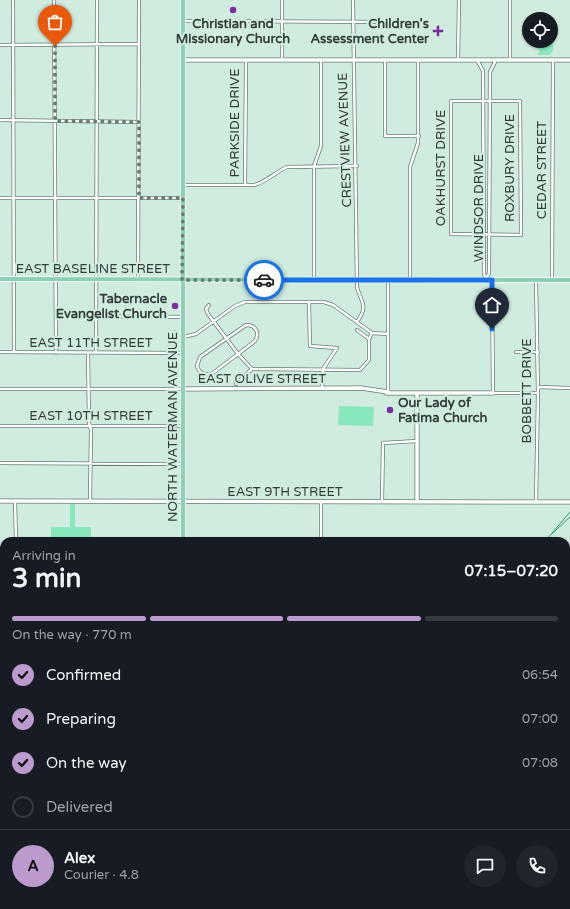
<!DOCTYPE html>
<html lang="en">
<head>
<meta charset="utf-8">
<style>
  :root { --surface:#171b24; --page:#20242c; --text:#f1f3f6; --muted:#9ea1a6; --line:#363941; --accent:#bc9ace }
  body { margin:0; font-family:"Varela Round",sans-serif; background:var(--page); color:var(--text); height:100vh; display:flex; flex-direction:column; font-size:15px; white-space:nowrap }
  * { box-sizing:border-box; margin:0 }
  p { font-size:13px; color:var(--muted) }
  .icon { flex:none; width:22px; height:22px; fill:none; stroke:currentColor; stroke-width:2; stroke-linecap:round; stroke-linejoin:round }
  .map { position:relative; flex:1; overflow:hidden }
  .side { position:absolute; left:0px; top:537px; width:570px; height:372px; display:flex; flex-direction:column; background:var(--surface); border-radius:12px 12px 0 0; box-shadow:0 1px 3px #0004 }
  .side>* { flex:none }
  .fabs { position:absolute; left:522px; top:12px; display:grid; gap:8px }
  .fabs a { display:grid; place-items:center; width:36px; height:36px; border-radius:50%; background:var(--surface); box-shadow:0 1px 3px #0004; font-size:20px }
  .pin { position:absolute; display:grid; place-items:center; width:34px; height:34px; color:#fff; margin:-41px -17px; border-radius:50% 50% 50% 0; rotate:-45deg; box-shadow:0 0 4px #0007 }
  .pin .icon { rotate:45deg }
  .courier { position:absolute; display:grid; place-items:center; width:40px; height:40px; margin:-20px; border:3px solid #1a73e8; border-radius:50%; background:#fff; color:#222; box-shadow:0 1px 5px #0007 }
  .head em { font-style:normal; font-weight:800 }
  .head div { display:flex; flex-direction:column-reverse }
  .head { display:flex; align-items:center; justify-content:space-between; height:68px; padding:0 12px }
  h1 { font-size:26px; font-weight:800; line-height:30px }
  .bar { display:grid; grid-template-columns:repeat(4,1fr); gap:6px 4px; align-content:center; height:48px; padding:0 12px }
  .bar i { height:5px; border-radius:3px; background:var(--line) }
  .bar .selected { background:var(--accent) }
  .bar p { grid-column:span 4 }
  .line { display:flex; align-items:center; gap:10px; padding:0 12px; border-top:1px solid var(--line) }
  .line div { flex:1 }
  .round { display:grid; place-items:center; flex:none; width:42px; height:42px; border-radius:21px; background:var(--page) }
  ol { padding:0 12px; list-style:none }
  li { display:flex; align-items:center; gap:12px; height:44px }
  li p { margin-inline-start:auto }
  li .icon { padding:4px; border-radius:50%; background:var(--accent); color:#111; stroke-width:4 }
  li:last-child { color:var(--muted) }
  li i { width:22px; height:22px; border:2px solid var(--line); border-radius:50% }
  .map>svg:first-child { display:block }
</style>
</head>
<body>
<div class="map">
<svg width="570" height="909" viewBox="0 0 570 909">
  <rect width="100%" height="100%" fill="#d0ecde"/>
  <path fill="#88e7bc" d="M537 42H553V50L550 55H537L540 51 537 48Z
    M339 406 374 407 373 426 338 425Z
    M70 504H75V527H91V541H51V527H70Z
    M0 551H4V646H0Z
    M566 613H570V722H566Z
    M0 654H4V796H0Z"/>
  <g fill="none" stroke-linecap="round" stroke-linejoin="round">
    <path stroke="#309b72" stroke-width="1" d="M175 331 177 332
      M552 533 570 512
      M544 541 570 517
      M330 909V905"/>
    <defs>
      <path id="street" d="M13 0 14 352
        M54 0 56 353
        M353 0 357 287C361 303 369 305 357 322
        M510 0V60
        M183 21 382 22
        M0 45 139 44
        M282 60V0
        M385 60V136H419
        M458 60 459 0
        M477 60 483 71 484 274 486 279
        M451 101H520L521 235 451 234Z
        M0 120 139 122
        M183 185H254C267 182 275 172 287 167L357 166
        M245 185 246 61
        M0 198H183
        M138 279 139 0
        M314 279V166L321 146V61
        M486 279 489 273 490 72 496 60
        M410 280V167L418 143V61
        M492 280 493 393H538
        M552 280 553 60
        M309 302 310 346 337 348 323 369 322 388
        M209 305 206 309 208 314 238 354 252 369
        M96 316 183 317
        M246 325C256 325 260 333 255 341L213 373C205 376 199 373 197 366L200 357Z
        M357 330 369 339
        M183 337 196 334 235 306 245 302H324L333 305 372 333 388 334
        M0 352 183 353
        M516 352H538
        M88 353 89 423 91 430 90 501
        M96 353 97 0
        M236 384 252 369 360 370 369 360V339L372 333
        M538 387 570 388
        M0 389H183
        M388 392V279
        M0 426H182
        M0 463 183 464
        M15 501 16 539
        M321 501V541
        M382 501 383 443 417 441
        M536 502 538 393 536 280
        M0 651H4
        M0 723H4
        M0 726H4
        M566 838H570
        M0 875H4
        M566 875H570
        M421 905V909
        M510 905V909
        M76 909 77 905"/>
      <path id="secondary" d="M183 60H570
        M183 389 361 388 388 392
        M386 393H493
        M417 393V502
        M0 501 570 502
        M566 725H570
        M0 800H4
        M566 800H570"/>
      <path id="primary" d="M0 279 570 280
        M183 541V0
        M183 905V909"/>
    </defs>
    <use href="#street" stroke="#637d70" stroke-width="4"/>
    <use href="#secondary" stroke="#637d70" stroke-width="5"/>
    <use href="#primary" stroke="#fff" stroke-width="5.5"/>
    <use href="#street" stroke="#fff" stroke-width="2.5"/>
    <use href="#secondary" stroke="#fff" stroke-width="3.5"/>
    <use href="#primary" stroke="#8bd1b5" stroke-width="4"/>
  </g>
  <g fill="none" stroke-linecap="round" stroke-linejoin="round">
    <path stroke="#6a7b72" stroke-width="4" stroke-dasharray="0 7.2" d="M55 46V121L139 122V198H183L182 280H264"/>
    <path stroke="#1a73e8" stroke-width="5" d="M264 280H492V329"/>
  </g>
  <g fill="#7b2d9e" stroke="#d0ecde" stroke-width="1.5">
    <circle cx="233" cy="10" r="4"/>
    <path d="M436 25h4v4h4v4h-4v4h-4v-4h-4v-4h4z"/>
    <circle cx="175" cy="306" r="4"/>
    <circle cx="390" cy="410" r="4"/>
  </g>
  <g text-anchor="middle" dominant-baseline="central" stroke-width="4" stroke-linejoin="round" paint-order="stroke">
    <g font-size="13" font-weight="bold" fill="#333e38" stroke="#d0ecde" text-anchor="end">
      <text x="233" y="24" text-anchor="middle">Christian and<tspan x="233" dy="15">Missionary Church</tspan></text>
      <text x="429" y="24">Children's<tspan x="429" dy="15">Assessment Center</tspan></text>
      <text x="167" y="299">Tabernacle<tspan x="167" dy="15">Evangelist Church</tspan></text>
      <text x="398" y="403" text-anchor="start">Our Lady of<tspan x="398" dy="15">Fatima Church</tspan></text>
    </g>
    <g font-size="13" fill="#333e38" stroke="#d0ecde">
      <text transform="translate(235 123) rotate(-90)">PARKSIDE DRIVE</text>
      <text transform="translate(345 140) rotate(-92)">CRESTVIEW AVENUE</text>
      <text transform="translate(441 168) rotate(-90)">OAKHURST DRIVE</text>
      <text transform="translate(510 168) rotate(-90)">ROXBURY DRIVE</text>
      <text transform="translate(542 170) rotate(-90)">CEDAR STREET</text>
      <text transform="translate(479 208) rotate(-90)">WINDSOR DRIVE</text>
      <text x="93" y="269">EAST BASELINE STREET</text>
      <text x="91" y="343">EAST 11TH STREET</text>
      <text x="262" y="379">EAST OLIVE STREET</text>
      <text transform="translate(527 391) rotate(-90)">BOBBETT DRIVE</text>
      <text x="91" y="416">EAST 10TH STREET</text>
      <text transform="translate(173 427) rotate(-90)">NORTH WATERMAN AVENUE</text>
      <text x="285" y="492">EAST 9TH STREET</text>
    </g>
  </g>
</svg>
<div class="fabs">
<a><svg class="icon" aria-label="locate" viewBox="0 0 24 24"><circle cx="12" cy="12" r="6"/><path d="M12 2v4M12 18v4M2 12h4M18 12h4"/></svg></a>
</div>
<div class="pin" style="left:55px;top:46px;background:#ea580c"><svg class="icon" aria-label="bag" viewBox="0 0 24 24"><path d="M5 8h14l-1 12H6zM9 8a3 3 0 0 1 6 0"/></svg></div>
<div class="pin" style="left:492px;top:329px;background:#1f2937"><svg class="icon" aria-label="home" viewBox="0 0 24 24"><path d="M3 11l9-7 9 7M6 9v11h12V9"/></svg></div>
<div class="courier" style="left:264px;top:280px"><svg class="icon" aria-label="car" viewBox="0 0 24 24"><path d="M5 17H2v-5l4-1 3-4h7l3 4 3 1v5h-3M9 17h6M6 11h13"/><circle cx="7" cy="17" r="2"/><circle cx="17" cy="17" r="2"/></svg></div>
<section class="side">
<div class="head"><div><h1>3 min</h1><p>Arriving in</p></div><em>07:15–07:20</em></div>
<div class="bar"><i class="selected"></i><i class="selected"></i><i class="selected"></i><i></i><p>On the way · 770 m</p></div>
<ol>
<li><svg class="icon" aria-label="check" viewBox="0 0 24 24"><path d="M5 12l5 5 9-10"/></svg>Confirmed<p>06:54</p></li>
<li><svg class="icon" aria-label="check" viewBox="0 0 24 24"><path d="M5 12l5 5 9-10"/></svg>Preparing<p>07:00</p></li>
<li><svg class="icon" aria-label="check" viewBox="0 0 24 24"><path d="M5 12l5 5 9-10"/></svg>On the way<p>07:08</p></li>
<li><i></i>Delivered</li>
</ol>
<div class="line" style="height:72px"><b class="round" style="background:var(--accent);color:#111">A</b><div><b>Alex</b><p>Courier · 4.8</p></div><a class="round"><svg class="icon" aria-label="chat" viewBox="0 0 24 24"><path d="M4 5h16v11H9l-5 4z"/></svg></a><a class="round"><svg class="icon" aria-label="phone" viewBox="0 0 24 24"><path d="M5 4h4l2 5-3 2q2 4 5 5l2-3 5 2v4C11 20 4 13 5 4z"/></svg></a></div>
</section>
</div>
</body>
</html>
